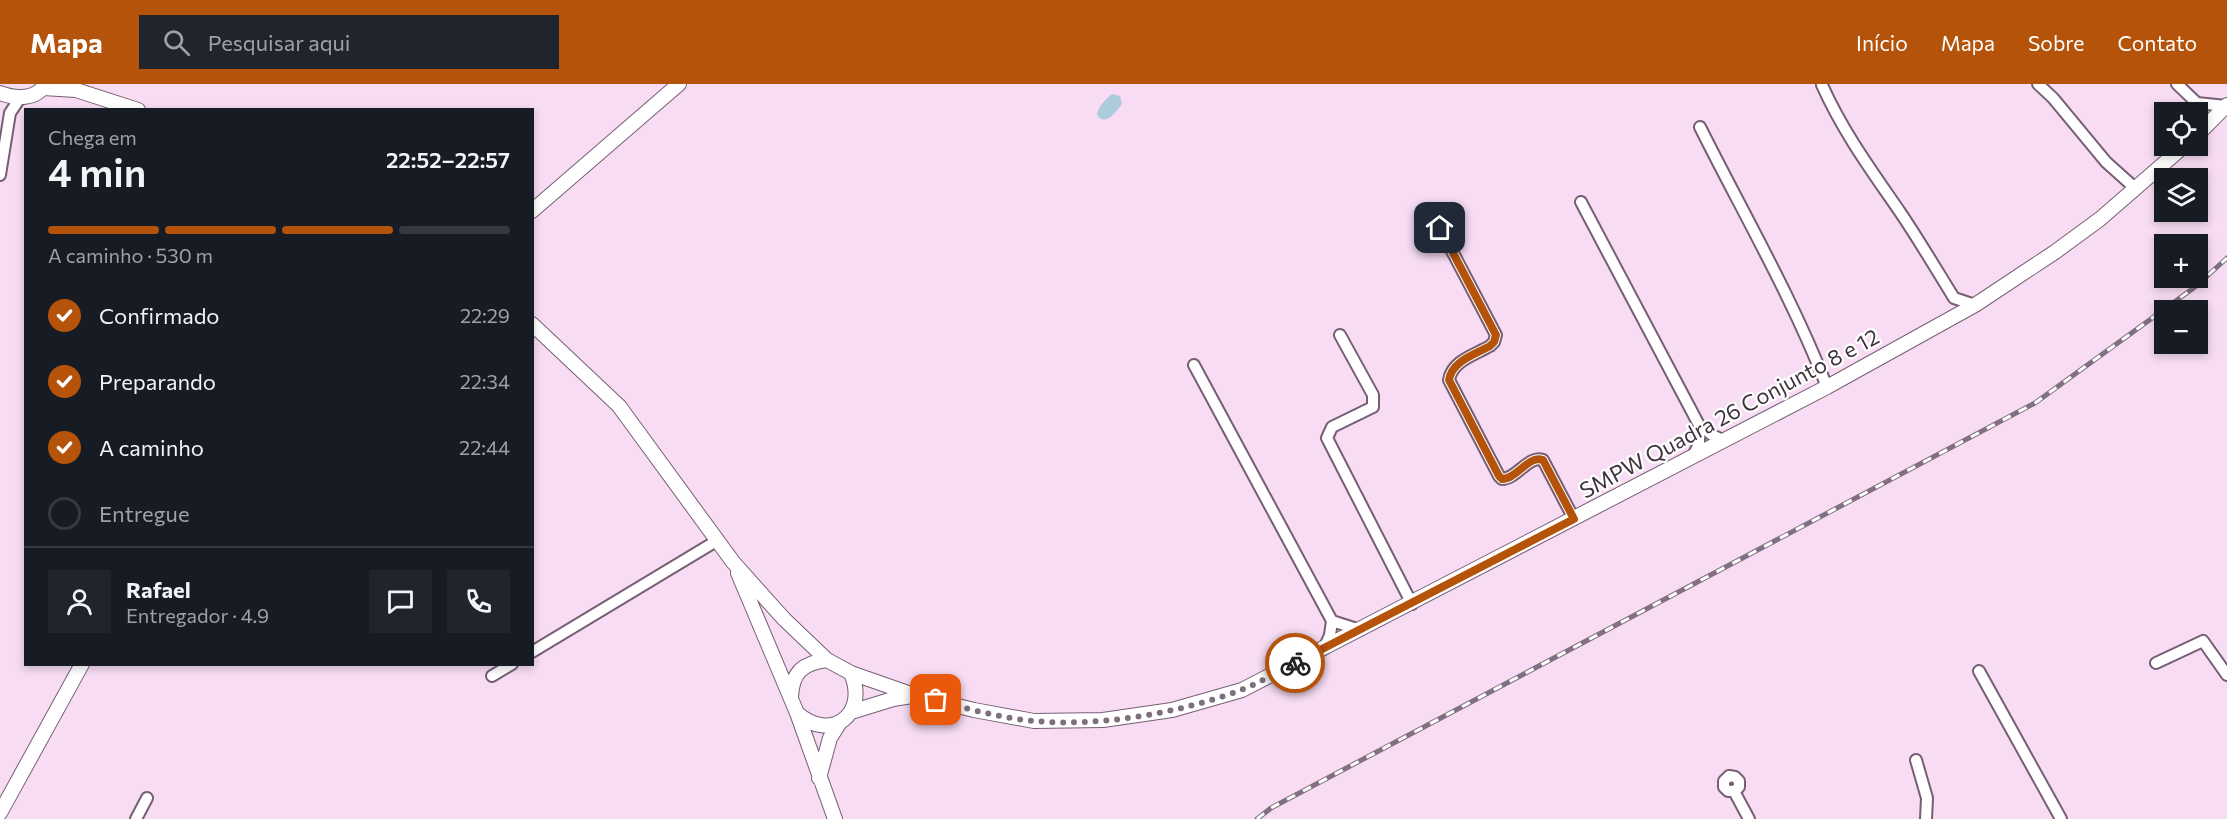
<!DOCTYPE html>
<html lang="pt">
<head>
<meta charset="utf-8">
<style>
  :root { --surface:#171b24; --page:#20242c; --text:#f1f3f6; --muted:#9ea1a6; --line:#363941; --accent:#b45309 }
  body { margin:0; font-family:Commissioner,sans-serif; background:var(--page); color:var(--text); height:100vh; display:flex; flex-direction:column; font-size:22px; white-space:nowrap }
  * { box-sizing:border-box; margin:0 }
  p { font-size:20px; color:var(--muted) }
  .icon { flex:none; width:33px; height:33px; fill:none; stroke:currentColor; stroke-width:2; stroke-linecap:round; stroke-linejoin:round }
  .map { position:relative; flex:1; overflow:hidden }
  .drawer { position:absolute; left:24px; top:24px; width:510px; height:558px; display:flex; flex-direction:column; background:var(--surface); border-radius:0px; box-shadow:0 3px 9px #0003 }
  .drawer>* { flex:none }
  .buttons { position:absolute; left:2154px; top:18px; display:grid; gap:12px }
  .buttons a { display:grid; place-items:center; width:54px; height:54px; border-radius:0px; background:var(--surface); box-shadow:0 3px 9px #0003; font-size:30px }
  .pin { position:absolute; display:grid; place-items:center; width:51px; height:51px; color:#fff; margin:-26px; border-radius:12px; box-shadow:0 3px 9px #0006 }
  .courier { position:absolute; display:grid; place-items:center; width:60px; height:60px; margin:-30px; border:4px solid #b45309; border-radius:50%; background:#fff; color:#222; box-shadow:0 2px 8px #0007 }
  .head em { font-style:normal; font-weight:600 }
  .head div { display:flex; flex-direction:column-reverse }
  .head { display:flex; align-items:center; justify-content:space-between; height:102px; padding:0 24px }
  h1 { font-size:39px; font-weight:600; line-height:45px }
  .bar { display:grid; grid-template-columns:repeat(4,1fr); gap:9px 6px; align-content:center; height:72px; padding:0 24px }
  .bar i { height:8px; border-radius:4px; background:var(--line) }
  .bar .active { background:var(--accent) }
  .bar p { grid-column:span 4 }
  .line { display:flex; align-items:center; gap:15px; padding:0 24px; border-top:2px solid var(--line) }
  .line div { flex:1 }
  .round { display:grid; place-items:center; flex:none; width:63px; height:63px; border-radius:0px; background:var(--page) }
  ol { padding:0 24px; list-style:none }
  li { display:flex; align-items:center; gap:18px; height:66px }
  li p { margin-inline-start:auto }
  li .icon { padding:6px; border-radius:50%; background:var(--accent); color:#fff; stroke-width:4 }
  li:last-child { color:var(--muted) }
  li i { width:33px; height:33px; border:3px solid var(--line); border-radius:50% }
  header { display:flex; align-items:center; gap:36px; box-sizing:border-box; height:84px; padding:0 30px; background:var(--accent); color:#fff }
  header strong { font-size:28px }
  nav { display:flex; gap:33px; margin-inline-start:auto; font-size:21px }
  .search { width:420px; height:54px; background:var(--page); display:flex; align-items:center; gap:15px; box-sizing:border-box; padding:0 21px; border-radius:0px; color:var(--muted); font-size:22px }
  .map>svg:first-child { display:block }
</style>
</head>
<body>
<header>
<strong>Mapa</strong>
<div class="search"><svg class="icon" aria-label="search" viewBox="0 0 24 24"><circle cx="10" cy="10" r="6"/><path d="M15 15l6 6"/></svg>Pesquisar aqui</div>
<nav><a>Início</a><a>Mapa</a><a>Sobre</a><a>Contato</a></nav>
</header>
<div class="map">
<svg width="2227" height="735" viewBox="0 0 2227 735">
  <rect width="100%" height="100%" fill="#f7dcf4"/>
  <path fill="#accbdd" d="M1112 10 1120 12 1122 20C1116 28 1105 43 1097 31 1099 21 1105 16 1112 10Z"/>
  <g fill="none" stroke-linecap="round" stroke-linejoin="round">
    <defs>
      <path id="minor" d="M2038 0 2053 14 2106 78 2135 104
        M2177 0 2197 19 2226 22
        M1822 1C1843 48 1871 86 1900 128 1919 156 1936 185 1954 214L1975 221
        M2198 31V49
        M1700 43C1743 129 1792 213 1827 303
        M0 91 10 29 20 14
        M1581 118 1699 341 1712 351 1723 356
        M1440 144 1496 251 1494 258 1490 262C1474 271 1452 277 1449 296L1499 392 1502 395C1517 395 1528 371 1543 376L1574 435
        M1340 251 1373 311V323L1332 343 1327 354 1412 520
        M1194 281 1332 537 1330 551 1324 565
        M1693 372 1699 360V341
        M1332 537 1360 546
        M532 568 718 456
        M2156 579 2203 557 2227 591
        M1979 587 2061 735
        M492 592 512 580
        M1916 676 1927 714 1926 735
        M1734 707 1739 703V697L1735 693 1729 692 1724 697V703L1728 707H1734L1749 735
        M136 735 147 714"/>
      <path id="tertiary" d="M43 4 76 6 138 26
        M0 9C15 15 37 16 45 0
        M2198 50 2227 21
        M532 127 679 0
        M532 240 619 322 733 478 784 535 827 576 851 589 917 612 974 626 1034 637 1103 636 1172 626 1242 606 1827 303 1975 221 2055 168 2100 135 2184 62
        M738 489 797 629 835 735
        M791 613C792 588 803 579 827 576
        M851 628 893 615 912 612
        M797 629C830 659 869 631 851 589
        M819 694 830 654 840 638
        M0 729 82 580"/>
    </defs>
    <use href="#minor" stroke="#765f74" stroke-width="14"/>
    <use href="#tertiary" stroke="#765f74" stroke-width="16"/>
    <use href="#minor" stroke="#fff" stroke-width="10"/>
    <use href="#tertiary" stroke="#fff" stroke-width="14"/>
    <defs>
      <path id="rail" d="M1257 735 1271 724 2035 319 2195 203 2227 174"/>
    </defs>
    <use href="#rail" stroke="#81707f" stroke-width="5"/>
    <use href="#rail" stroke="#fff" stroke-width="3" stroke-dasharray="9" stroke-linecap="butt"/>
  </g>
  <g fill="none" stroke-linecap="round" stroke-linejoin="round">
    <path stroke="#7f6f7d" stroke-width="6" stroke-dasharray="0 10.8" d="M936 616C968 625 1001 634 1034 637 1101 643 1179 629 1241 606 1260 599 1277 588 1295 579"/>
    <path stroke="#b45309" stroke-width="8" d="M1295 579 1574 435 1543 376C1528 371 1517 395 1502 395L1499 392 1449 296C1452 277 1474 271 1490 262L1494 258 1496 251 1440 144"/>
  </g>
  <g text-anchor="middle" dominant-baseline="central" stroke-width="4.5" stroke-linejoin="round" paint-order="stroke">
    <g font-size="22" fill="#3e343d" stroke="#fff">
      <text transform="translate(1729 329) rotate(-28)">SMPW Quadra 26 Conjunto 8 e 12</text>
    </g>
  </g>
</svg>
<div class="buttons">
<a><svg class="icon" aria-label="locate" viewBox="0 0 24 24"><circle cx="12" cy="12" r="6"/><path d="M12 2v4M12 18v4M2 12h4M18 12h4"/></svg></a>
<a><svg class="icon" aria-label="layers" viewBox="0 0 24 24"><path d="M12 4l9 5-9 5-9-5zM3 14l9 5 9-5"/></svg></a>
<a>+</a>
<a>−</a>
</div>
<div class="pin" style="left:936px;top:616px;background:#ea580c"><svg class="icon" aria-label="bag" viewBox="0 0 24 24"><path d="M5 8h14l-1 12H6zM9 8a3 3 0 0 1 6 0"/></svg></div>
<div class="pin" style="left:1440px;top:144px;background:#1f2937"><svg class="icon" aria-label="home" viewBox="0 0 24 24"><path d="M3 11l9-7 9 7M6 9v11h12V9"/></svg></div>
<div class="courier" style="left:1295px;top:579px"><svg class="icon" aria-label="bike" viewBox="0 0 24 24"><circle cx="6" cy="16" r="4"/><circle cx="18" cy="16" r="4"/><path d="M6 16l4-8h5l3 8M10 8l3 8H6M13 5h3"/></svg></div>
<section class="drawer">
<div class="head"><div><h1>4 min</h1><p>Chega em</p></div><em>22:52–22:57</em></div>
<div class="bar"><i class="active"></i><i class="active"></i><i class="active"></i><i></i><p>A caminho · 530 m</p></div>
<ol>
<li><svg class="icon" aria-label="check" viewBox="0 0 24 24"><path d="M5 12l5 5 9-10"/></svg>Confirmado<p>22:29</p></li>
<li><svg class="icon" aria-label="check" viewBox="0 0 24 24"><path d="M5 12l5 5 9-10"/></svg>Preparando<p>22:34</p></li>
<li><svg class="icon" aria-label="check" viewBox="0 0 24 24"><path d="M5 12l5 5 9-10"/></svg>A caminho<p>22:44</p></li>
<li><i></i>Entregue</li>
</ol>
<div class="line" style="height:108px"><a class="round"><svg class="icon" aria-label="person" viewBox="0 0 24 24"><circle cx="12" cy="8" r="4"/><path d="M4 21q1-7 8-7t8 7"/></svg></a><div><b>Rafael</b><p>Entregador · 4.9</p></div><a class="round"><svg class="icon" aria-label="chat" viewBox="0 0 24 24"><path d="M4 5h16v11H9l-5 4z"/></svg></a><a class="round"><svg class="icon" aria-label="phone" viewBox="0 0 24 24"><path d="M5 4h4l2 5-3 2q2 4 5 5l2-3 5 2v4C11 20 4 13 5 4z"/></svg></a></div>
</section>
</div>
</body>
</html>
